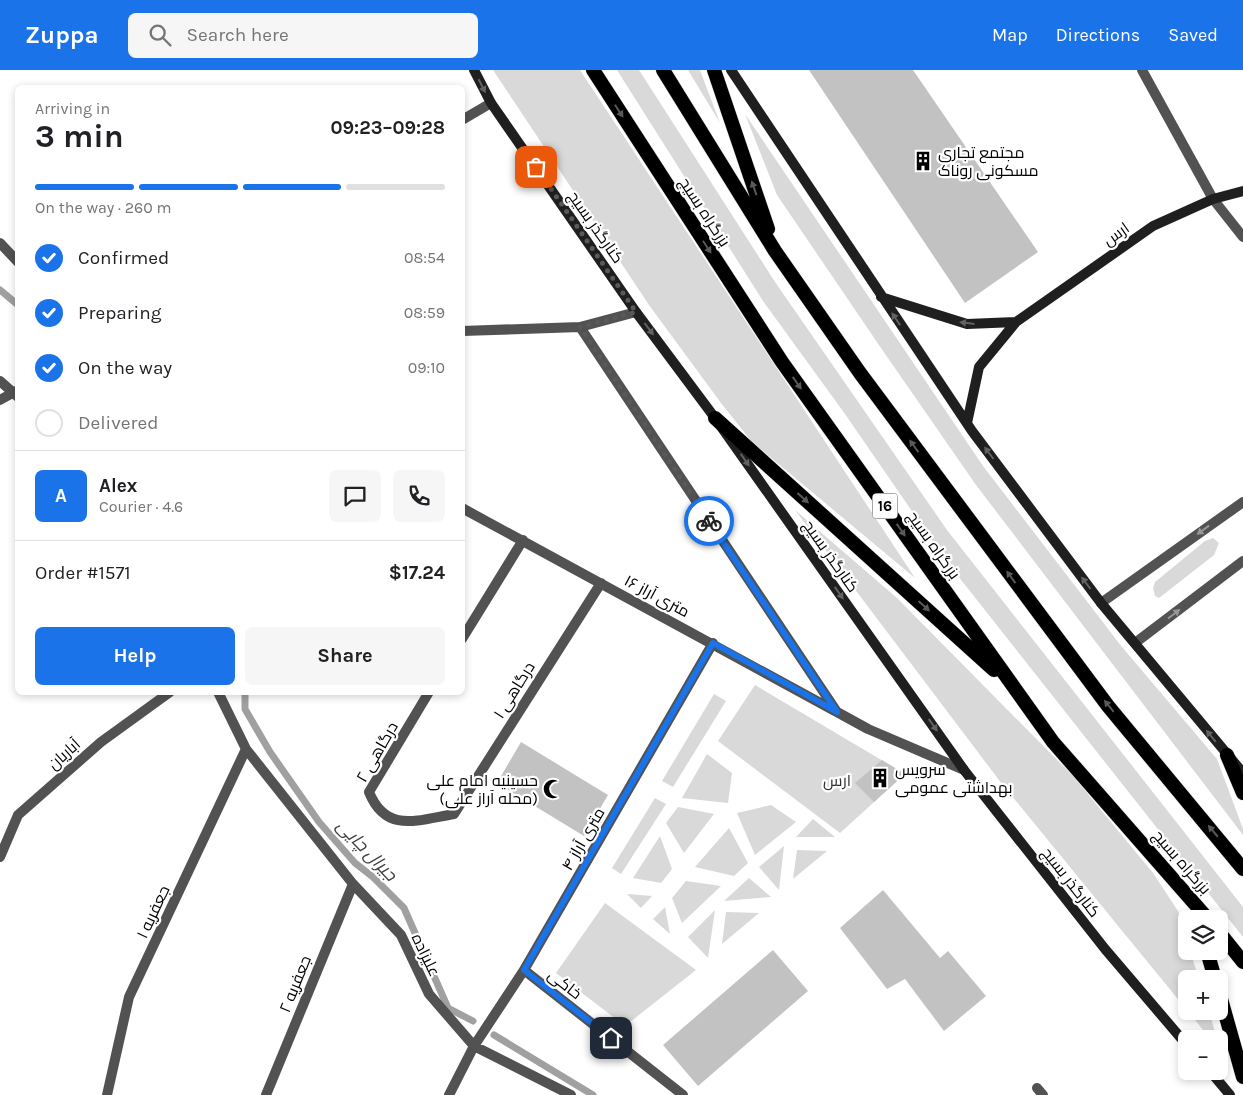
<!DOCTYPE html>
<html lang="en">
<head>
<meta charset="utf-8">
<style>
  :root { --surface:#fff; --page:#f6f6f6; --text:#202124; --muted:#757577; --line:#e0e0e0; --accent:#1a73e8 }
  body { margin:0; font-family:Karla,Cairo,sans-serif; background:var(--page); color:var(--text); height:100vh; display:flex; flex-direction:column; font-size:19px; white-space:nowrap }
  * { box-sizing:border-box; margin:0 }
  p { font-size:16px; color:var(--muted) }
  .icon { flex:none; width:28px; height:28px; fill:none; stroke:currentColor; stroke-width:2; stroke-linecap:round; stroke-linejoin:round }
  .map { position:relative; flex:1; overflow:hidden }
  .details { position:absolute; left:15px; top:15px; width:450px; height:610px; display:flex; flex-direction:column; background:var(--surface); border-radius:8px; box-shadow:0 2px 8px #0003 }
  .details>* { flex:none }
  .buttons { position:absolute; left:1178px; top:840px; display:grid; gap:10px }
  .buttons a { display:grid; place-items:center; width:50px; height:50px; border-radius:8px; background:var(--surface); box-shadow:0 2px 8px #0003; font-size:25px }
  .pin { position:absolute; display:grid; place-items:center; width:42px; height:42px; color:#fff; margin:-21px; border-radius:10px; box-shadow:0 2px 8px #0006 }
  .courier { position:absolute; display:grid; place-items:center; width:50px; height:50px; margin:-25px; border:4px solid #1a73e8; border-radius:50%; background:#fff; color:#222; box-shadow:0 1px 6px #0007 }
  .headline em { font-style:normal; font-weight:700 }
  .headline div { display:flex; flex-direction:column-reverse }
  .headline { display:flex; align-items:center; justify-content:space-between; height:85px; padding:0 20px }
  h1 { font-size:32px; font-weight:700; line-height:38px }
  .bar { display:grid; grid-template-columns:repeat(4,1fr); gap:8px 5px; align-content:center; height:60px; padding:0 20px }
  .bar i { height:6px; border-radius:4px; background:var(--line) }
  .bar .current { background:var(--accent) }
  .bar p { grid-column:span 4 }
  .line { display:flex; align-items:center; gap:12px; padding:0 20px; border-top:1px solid var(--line) }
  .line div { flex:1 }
  .round { display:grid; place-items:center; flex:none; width:52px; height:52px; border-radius:8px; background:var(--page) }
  ol { padding:0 20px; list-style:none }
  li { display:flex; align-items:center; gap:15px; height:55px }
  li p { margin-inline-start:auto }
  li .icon { padding:5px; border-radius:50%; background:var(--accent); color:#fff; stroke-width:4 }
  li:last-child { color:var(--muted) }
  li i { width:28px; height:28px; border:2px solid var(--line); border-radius:50% }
  .cta { display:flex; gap:10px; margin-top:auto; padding:10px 20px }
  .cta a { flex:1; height:58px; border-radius:8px; background:var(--accent); color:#fff; font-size:20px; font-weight:700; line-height:58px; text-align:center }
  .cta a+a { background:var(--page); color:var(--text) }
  header { display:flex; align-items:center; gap:30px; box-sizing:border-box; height:70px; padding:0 25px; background:var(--accent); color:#fff }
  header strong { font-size:24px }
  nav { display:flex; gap:28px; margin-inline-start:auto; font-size:18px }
  .search { width:350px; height:45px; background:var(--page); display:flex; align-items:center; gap:12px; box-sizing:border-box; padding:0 18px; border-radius:8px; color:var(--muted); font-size:19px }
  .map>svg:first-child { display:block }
</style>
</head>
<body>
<header>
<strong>Zuppa</strong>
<div class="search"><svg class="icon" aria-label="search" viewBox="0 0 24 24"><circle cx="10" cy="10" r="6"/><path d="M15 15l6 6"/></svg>Search here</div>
<nav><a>Map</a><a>Directions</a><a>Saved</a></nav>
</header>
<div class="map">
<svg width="1243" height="1025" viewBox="0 0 1243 1025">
  <rect width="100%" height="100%" fill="#fff"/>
  <path fill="#d9d9d9" d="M493 0H580L915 508 752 372 721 333 649 235Z
    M617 0H639L775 212 947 460 1243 837V867L947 492 845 344 763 231Z
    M688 0H700L720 53Z
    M745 44 983 396 1122 577 1217 689 1243 759V765L976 415 881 278 777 125Z
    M795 440 897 528 1073 706 1153 803 1178 841 1186 868V881H1190L1199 909H1186V939L1002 714Z
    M1213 468 1219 473 1214 485 1159 528 1155 526 1153 518 1155 512 1205 471Z
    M755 615 905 704 840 763 718 671Z
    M714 624 726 631 673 717 662 711Z
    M707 684 732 703 728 733 682 728Z
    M655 728 666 734 621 804 612 798Z
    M771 735 796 752 755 785 737 743Z
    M678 737 714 744 684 783 666 753Z
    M813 749 835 767H796Z
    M729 758 748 793 734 806 695 797Z
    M660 766 672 799 661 813 633 808Z
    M784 776 779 820 759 797Z
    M797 780 827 781 793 809Z
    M749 808 771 827 724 831Z
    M686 811 721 816 682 853 672 828Z
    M627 824 652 826 641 838Z
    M605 833 696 900 625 956 556 903Z
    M665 837 670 864 653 849Z
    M715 840 708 888 688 867Z
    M726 842 759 843 722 874Z
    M1188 941H1209L1217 969H1210Z"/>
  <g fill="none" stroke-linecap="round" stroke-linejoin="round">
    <path stroke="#a0a0a0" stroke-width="7" d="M0 220 18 235
      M245 622V639L270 682 319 752 355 793 373 807 404 838 448 938 473 951
      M494 965 593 1025"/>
  </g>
  <path fill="#c2c2c2" d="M809 0H913L1038 182 965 233Z
    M521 672 608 725 584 766 497 713Z
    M882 690 905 704 874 732 855 713Z
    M883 820 940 888 948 881 986 926 944 961 905 909 887 919 840 858Z
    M773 880 808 921 698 1016 663 975Z"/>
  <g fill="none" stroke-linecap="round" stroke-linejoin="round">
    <defs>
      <path id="trunk" d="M593 0 782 292 1053 672 1208 849
        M663 0 775 181 860 303 1108 636 1243 799
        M714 0 768 159
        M715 348 994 600
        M1227 685 1243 723
        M1219 862 1243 892
        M1207 881 1215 909
        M1219 922 1243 1007"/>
    </defs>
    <use href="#trunk" stroke="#dbdbdb" stroke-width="15"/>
    <path stroke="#525252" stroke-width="10" d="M1101 533 1243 432
      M1135 573 1243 491"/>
    <path stroke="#525252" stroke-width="10" d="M1142 0 1213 129 1243 167
      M0 173 18 192
      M636 242 580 257 837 642 868 659 964 700
      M462 261 580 257
      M0 311 18 327
      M462 438 835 641
      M462 569 523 470
      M218 622 246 679 353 814 401 865 429 924 474 976 571 1025
      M429 622 369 722C386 764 418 750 454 744L601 513
      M0 787 18 745 101 672 170 622
      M524 900 683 1025
      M1037 1018 1043 1025
      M107 1025 129 927 246 679
      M266 1025 353 814
      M449 1025 474 976 524 900 713 573"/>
    <path stroke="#525252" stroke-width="10" d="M462 50 491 33
      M0 330 18 320"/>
    <path stroke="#1f1f1f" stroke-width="10" d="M474 0 491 33 636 242 715 348 964 700 1105 879 1186 974
      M731 0 972 361 1101 533 1243 703
      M881 227 967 254 1016 252
      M967 353 979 297 1016 252 1153 156 1213 129 1243 121
      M1210 1001 1230 1025"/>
    <use href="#trunk" stroke="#000" stroke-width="14"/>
  </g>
  <defs><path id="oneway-solid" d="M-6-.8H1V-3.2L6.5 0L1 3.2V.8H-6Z" transform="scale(1.25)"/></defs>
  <g fill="#626262">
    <use href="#oneway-solid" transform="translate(482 16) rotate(63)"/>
    <use href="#oneway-solid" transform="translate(896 249) rotate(-124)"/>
    <use href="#oneway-solid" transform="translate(967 253) rotate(-173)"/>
    <use href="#oneway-solid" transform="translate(649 259) rotate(53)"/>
    <use href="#oneway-solid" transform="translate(989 383) rotate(-127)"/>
    <use href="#oneway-solid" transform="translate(745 390) rotate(55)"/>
    <use href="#oneway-solid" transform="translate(1086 513) rotate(-127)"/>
    <use href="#oneway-solid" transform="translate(839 523) rotate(55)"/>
    <use href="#oneway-solid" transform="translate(933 655) rotate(55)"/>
    <use href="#oneway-solid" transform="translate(1211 666) rotate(-129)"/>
  </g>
  <g fill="#595959">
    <use href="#oneway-solid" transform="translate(619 41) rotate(57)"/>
    <use href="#oneway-solid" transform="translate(754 118) rotate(-109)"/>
    <use href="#oneway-solid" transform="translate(707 177) rotate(57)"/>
    <use href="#oneway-solid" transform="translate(797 313) rotate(55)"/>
    <use href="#oneway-solid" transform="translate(914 376) rotate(-126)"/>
    <use href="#oneway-solid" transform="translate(803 428) rotate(42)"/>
    <use href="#oneway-solid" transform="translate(901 460) rotate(55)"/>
    <use href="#oneway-solid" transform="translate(1011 507) rotate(-126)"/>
    <use href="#oneway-solid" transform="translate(924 536) rotate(42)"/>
    <use href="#oneway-solid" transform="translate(1109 636) rotate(-129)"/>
    <use href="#oneway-solid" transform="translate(1213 761) rotate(-130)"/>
  </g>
  <g fill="#979797">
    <use href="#oneway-solid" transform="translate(1203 460) rotate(144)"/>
    <use href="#oneway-solid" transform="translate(1174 544) rotate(-37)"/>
  </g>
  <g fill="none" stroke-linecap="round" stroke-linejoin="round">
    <path stroke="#595959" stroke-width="5" stroke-dasharray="0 9" d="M536 97 636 242 580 257 709 451"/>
    <path stroke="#1a73e8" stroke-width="6" d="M611 968 524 900 713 573 837 642 709 451"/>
  </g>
  <defs>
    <symbol id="building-bare" viewBox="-9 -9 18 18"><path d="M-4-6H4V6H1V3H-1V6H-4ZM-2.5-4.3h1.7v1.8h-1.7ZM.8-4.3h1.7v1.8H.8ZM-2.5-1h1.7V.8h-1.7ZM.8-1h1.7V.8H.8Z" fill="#000" stroke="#fff" stroke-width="2.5" paint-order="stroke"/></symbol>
    <symbol id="mosque-bare" viewBox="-9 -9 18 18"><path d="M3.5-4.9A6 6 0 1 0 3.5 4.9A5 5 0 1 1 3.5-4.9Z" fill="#000" stroke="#fff" stroke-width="2.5" paint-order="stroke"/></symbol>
  </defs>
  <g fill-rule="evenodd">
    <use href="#building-bare" x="909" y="77" width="28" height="28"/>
    <use href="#building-bare" x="866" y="694" width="28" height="28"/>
    <use href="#mosque-bare" x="539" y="705" width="28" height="28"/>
  </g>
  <g text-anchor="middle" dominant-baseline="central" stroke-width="4.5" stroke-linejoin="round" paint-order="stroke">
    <rect fill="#fff" stroke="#4c4c4c" stroke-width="1" x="872.5" y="423.5" width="25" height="25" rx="4"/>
    <g font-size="15" font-weight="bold" fill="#000">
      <text x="885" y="436">16</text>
    </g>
    <g font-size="16" fill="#000" stroke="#fff" text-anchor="start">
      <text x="938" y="82">مجتمع تجاری<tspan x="938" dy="18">مسکونی روناک</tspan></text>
      <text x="895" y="699">سرویس<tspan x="895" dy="18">بهداشتی عمومی</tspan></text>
      <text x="538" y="710" text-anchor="end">حسینیه امام علی<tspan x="538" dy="18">(محله آراز علی)</tspan></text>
    </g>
    <g font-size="16" fill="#000" stroke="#fff">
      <text transform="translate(705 142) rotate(57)">بزرگراه بسیج</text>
      <text transform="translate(596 157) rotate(55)">کنارگذر بسیج</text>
      <text transform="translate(1116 164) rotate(-35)">ارس</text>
      <text transform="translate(934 475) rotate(55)">بزرگراه بسیج</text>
      <text transform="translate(831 486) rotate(55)">کنارگذر بسیج</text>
      <text transform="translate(657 526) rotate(28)">۱۶ متری آراز</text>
      <text transform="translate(514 620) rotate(-58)">درگاهی ۱</text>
      <text transform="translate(377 682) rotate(-60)">درگاهی ۲</text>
      <text transform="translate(64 684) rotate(-42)">آباریان</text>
      <text transform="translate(583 769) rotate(-60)">۴ متری آراز</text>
      <text transform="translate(1182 792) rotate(49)">بزرگراه بسیج</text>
      <text transform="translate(1071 812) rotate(52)">کنارگذر بسیج</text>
      <text transform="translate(153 842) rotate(-65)">جعفریه ۱</text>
      <text transform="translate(426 885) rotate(64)">علیزاده</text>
      <text transform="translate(295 914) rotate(-68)">جعفریه ۲</text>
      <text transform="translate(565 914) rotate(38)">خاکی</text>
    </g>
    <g font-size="16" fill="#303030" stroke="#fff">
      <text x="837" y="710">ارس</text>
    </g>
    <g font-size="18" font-style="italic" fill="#414141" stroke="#fff">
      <text transform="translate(367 780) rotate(46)">جیرال چایی</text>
    </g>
  </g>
</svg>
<div class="buttons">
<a><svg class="icon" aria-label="layers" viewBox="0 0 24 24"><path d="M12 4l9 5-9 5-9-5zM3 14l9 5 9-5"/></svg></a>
<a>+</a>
<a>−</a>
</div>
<div class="pin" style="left:536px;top:97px;background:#ea580c"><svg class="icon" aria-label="bag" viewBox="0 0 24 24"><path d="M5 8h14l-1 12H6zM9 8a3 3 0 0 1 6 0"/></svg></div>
<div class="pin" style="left:611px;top:968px;background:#1f2937"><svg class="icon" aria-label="home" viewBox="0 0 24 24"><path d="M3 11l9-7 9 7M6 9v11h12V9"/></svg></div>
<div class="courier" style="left:709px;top:451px"><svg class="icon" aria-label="bike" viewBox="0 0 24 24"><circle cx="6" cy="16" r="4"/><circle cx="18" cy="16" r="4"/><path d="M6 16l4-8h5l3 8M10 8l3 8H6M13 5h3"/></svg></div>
<section class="details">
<div class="headline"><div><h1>3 min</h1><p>Arriving in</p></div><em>09:23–09:28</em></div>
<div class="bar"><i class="current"></i><i class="current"></i><i class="current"></i><i></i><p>On the way · 260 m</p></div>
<ol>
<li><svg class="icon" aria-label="check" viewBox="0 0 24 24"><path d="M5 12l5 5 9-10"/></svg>Confirmed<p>08:54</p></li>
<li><svg class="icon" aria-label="check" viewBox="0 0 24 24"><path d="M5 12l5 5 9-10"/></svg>Preparing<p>08:59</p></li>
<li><svg class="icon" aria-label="check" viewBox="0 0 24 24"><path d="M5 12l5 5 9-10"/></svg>On the way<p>09:10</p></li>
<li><i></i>Delivered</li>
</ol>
<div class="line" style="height:90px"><b class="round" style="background:var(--accent);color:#fff">A</b><div><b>Alex</b><p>Courier · 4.6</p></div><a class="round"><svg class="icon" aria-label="chat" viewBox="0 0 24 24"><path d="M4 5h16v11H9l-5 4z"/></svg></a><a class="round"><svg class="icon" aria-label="phone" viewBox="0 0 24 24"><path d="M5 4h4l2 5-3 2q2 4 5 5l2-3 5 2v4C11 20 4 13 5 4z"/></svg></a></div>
<div class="line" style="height:65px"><div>Order #1571</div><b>$17.24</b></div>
<div class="cta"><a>Help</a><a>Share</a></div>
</section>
</div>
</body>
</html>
